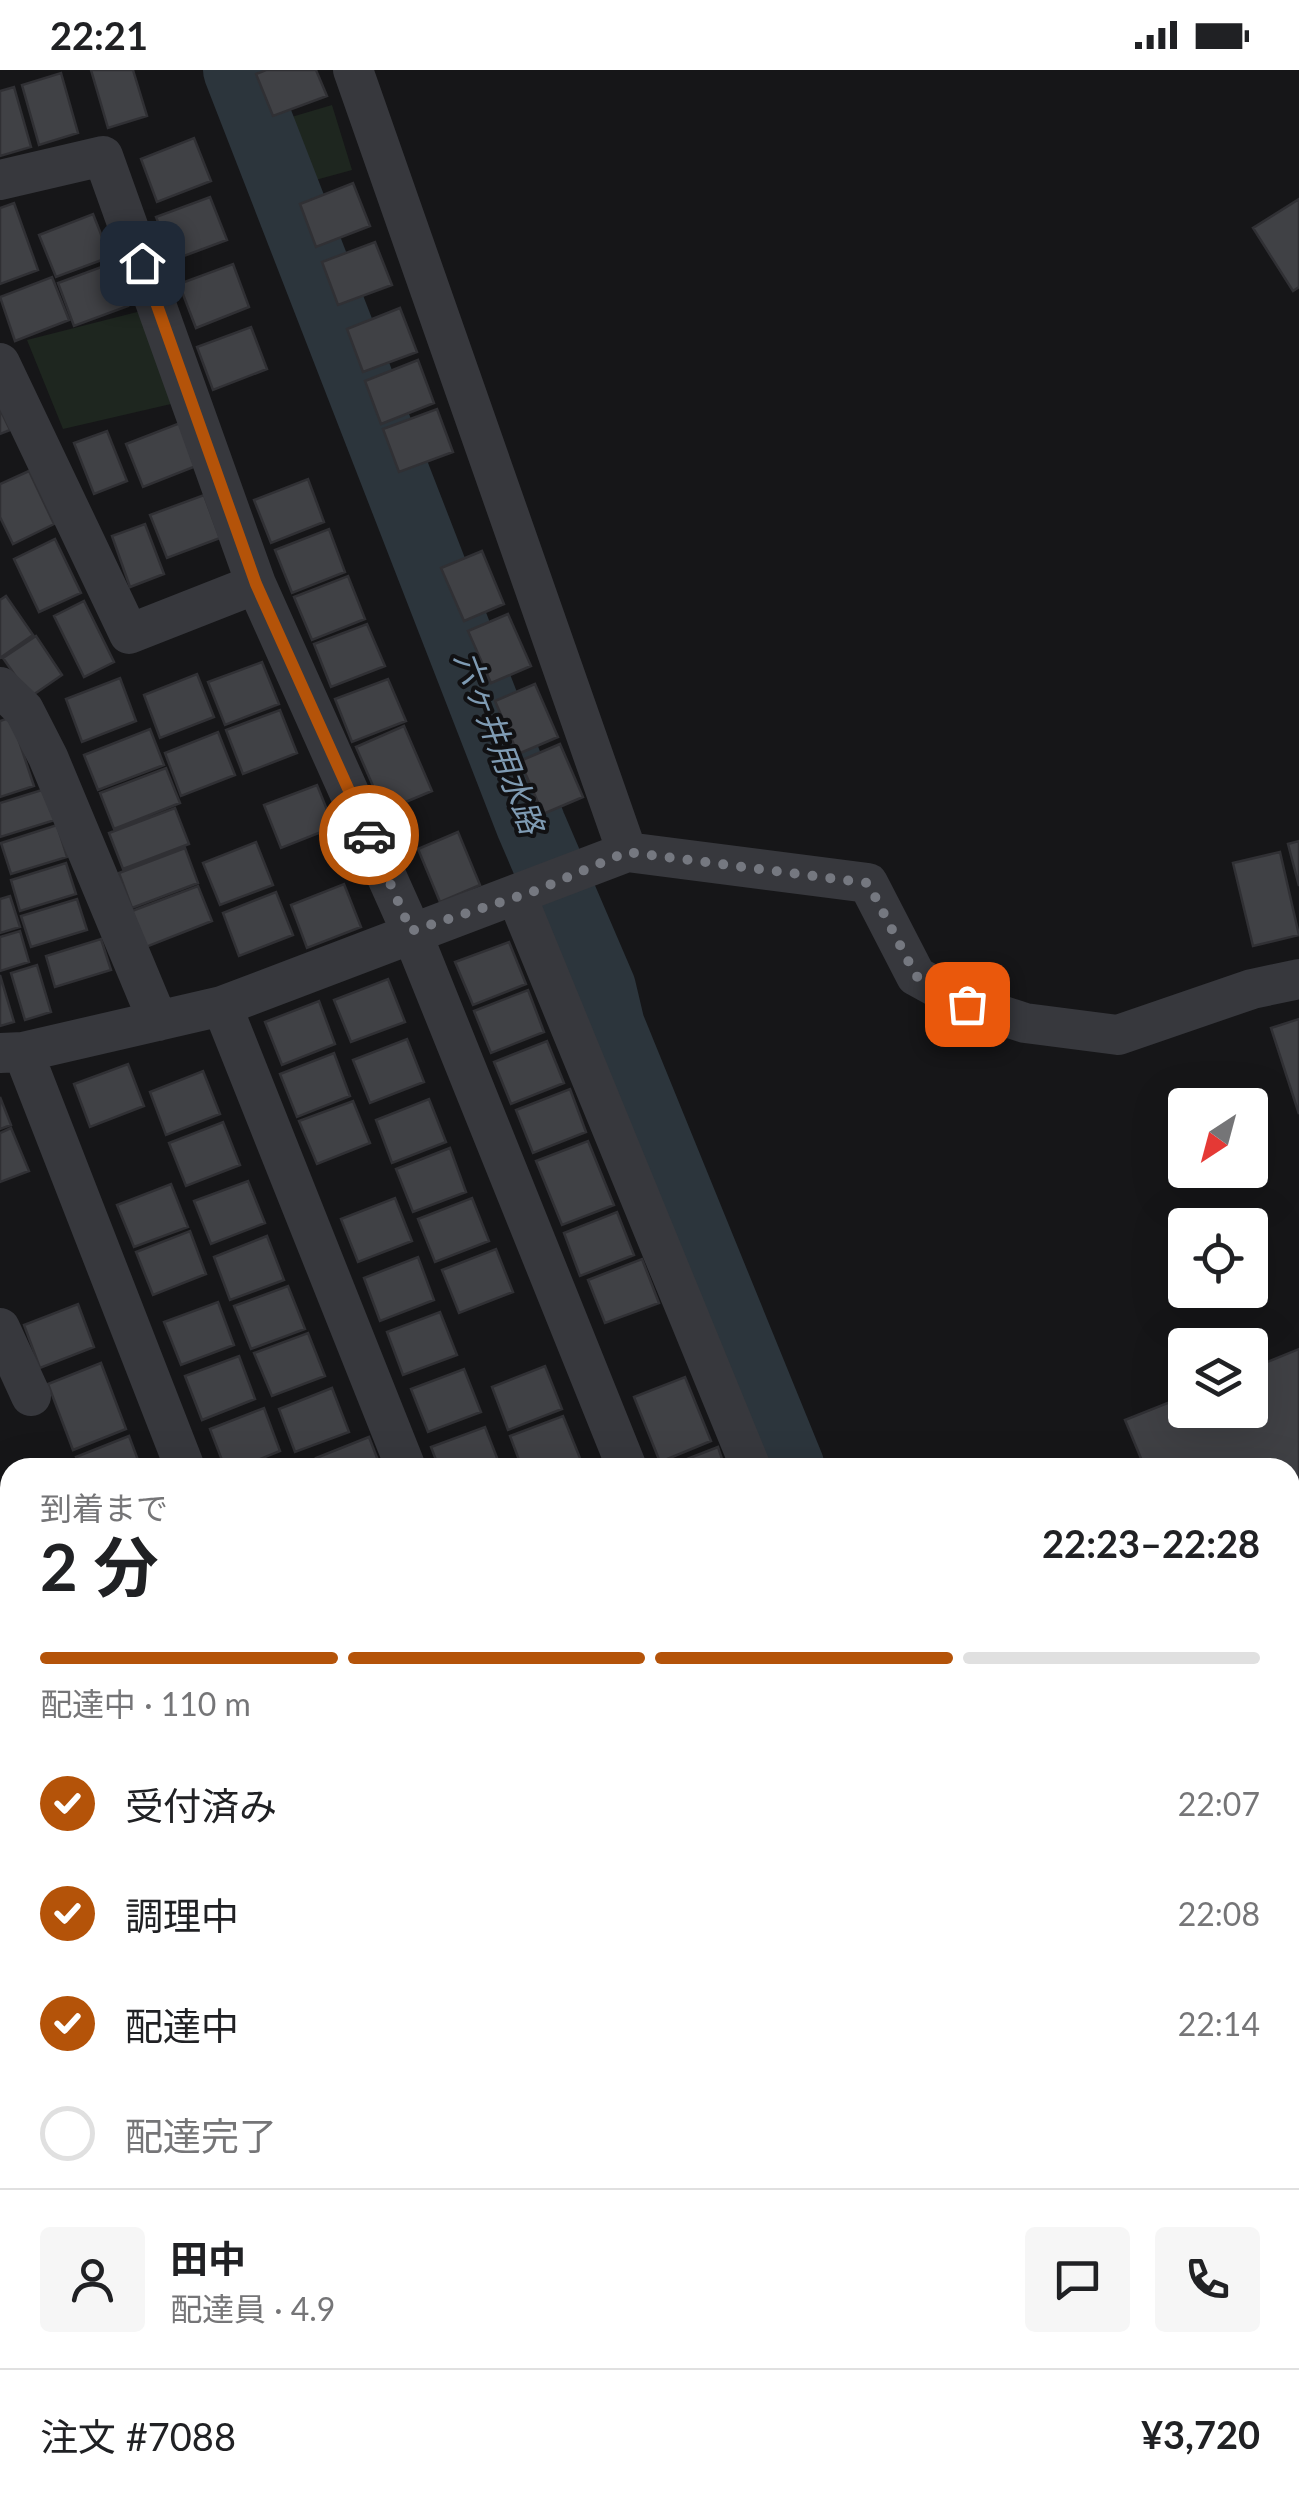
<!DOCTYPE html>
<html lang="ja">
<head>
<meta charset="utf-8">
<style>
  :root { --surface:#fff; --page:#f6f6f6; --text:#202124; --muted:#757577; --line:#e0e0e0; --accent:#b45309 }
  body { margin:0; font-family:Lato,"Noto Sans JP",sans-serif; background:var(--page); color:var(--text); height:100vh; display:flex; flex-direction:column; font-size:38px; white-space:nowrap }
  * { box-sizing:border-box; margin:0 }
  p { font-size:32px; color:var(--muted) }
  .icon { flex:none; width:55px; height:55px; fill:none; stroke:currentColor; stroke-width:2; stroke-linecap:round; stroke-linejoin:round }
  .map { position:relative; flex:1; overflow:hidden }
  .sheet { position:absolute; left:0px; top:1388px; width:1300px; height:1062px; display:flex; flex-direction:column; background:var(--surface); border-radius:30px 30px 0 0; box-shadow:0 10px 40px #0002 }
  .sheet>* { flex:none }
  .needle { width:65px; rotate:216deg }
  .tools { position:absolute; left:1168px; top:1018px; display:grid; gap:20px }
  .tools a { display:grid; place-items:center; width:100px; height:100px; border-radius:10px; background:var(--surface); box-shadow:0 10px 40px #0002; font-size:50px }
  .pin { position:absolute; display:grid; place-items:center; width:85px; height:85px; color:#fff; margin:-42px; border-radius:20px; box-shadow:0 5px 15px #0006 }
  .courier { position:absolute; display:grid; place-items:center; width:100px; height:100px; margin:-50px; border:8px solid #b45309; border-radius:50%; background:#fff; color:#222; box-shadow:0 2px 12px #0007 }
  .headline em { font-style:normal; font-weight:700 }
  .headline div { display:flex; flex-direction:column-reverse }
  .headline { display:flex; align-items:center; justify-content:space-between; height:170px; padding:0 40px }
  h1 { font-size:65px; font-weight:700; line-height:75px }
  .bar { display:grid; grid-template-columns:repeat(4,1fr); gap:15px 10px; align-content:center; height:120px; padding:0 40px }
  .bar i { height:12px; border-radius:8px; background:var(--line) }
  .bar .active { background:var(--accent) }
  .bar p { grid-column:span 4 }
  .line { display:flex; align-items:center; gap:25px; padding:0 40px; border-top:2px solid var(--line) }
  .line div { flex:1 }
  .round { display:grid; place-items:center; flex:none; width:105px; height:105px; border-radius:10px; background:var(--page) }
  ol { padding:0 40px; list-style:none }
  li { display:flex; align-items:center; gap:30px; height:110px }
  li p { margin-inline-start:auto }
  li .icon { padding:10px; border-radius:50%; background:var(--accent); color:#fff; stroke-width:4 }
  li:last-child { color:var(--muted) }
  li i { width:55px; height:55px; border:5px solid var(--line); border-radius:50% }
  .status { display:flex; justify-content:space-between; align-items:center; height:70px; padding:0 50px; background:var(--surface); direction:ltr }
  .status svg { height:28px; fill:currentColor }
  .map>svg:first-child { display:block }
</style>
</head>
<body>
<div class="status"><b>22:21</b><svg viewBox="0 0 49 12"><path d="M0 12V9h3v3zM5 12V6h3v6zM10 12V3h3v9zM15 12V0h3v12zM26 1h20v11H26zM47 4h2v5h-2z"/></svg></div>
<div class="map">
<svg width="1299" height="2449" viewBox="0 0 1299 2449">
  <rect width="100%" height="100%" fill="#161618"/>
  <path fill="#1e261f" d="M332 35 352 100 297 115 278 51Z
    M141 241 171 334 63 359 27 270Z"/>
  <g fill="none" stroke-linecap="round" stroke-linejoin="round">
    <path stroke="#2c353c" stroke-width="11" d="M0 1734 10 1723"/>
    <path stroke="#2c353c" stroke-width="70" d="M238 0 531 755 601 918 610 956 790 1398
      M1138 2440 1142 2449"/>
  </g>
  <path fill="#404145" stroke="#303034" stroke-width="2.5" d="M91 0H133L147 46 108 58Z
    M266 0H316L327 26 273 46 256 4Z
    M61 3 78 63 39 75 22 15Z
    M14 17 31 77 0 86V21Z
    M194 68 211 111 157 132 141 89Z
    M353 113 370 156 316 177 300 134Z
    M210 127 227 170 173 190 156 147Z
    M1299 129V217L1293 221 1253 158Z
    M14 133 38 200 0 214V138Z
    M93 144 110 187 56 207 39 165Z
    M375 172 392 215 338 235 322 192Z
    M112 193 128 236 74 256 58 213Z
    M233 194 249 237 196 258 179 214Z
    M52 207 69 250 15 271 0 227Z
    M400 238 417 282 363 302 347 259Z
    M251 257 267 299 213 320 197 277Z
    M418 290 434 333 381 354 365 311Z
    M0 339 10 360 0 364Z
    M437 339 453 382 399 402 383 359Z
    M180 353 196 396 143 417 126 374Z
    M107 361 127 411 94 424 74 373Z
    M29 401 54 454 13 474 0 447V414Z
    M308 409 324 452 271 473 254 430Z
    M204 425 220 468 167 488 150 445Z
    M145 454 164 504 130 517 112 466Z
    M329 459 345 502 292 523 275 480Z
    M55 469 81 523 39 542 14 489Z
    M482 481 504 534 464 551 441 498Z
    M348 506 365 549 312 570 294 527Z
    M6 526 33 565 0 588V530Z
    M84 531 114 592 84 607 54 546Z
    M508 544 531 596 491 613 468 561Z
    M367 554 385 596 331 617 314 574Z
    M36 566 62 605 30 627 3 588Z
    M262 592 279 634 225 655 208 612Z
    M197 604 214 647 160 668 144 625Z
    M120 608 136 651 82 672 66 629Z
    M388 609 406 651 352 672 335 629Z
    M535 614 558 667 518 684 495 631Z
    M280 640 297 683 243 704 226 660Z
    M11 647 34 716 0 727V651Z
    M404 656 432 721 384 741 356 677Z
    M150 659 164 695 98 720 84 685Z
    M218 662 235 705 181 726 165 683Z
    M560 674 583 727 543 744 520 691Z
    M166 698 180 733 114 759 100 723Z
    M317 715 334 757 281 778 264 735Z
    M45 719 55 750 0 767V733Z
    M175 738 189 774 123 799 109 763Z
    M57 755 67 787 11 804 1 773Z
    M458 762 480 815 440 832 418 779Z
    M1299 771V816L1288 774Z
    M256 772 273 815 220 835 203 793Z
    M185 778 198 813 132 838 119 803Z
    M1280 782 1299 865 1253 876 1233 793Z
    M66 793 76 824 20 841 11 810Z
    M344 814 361 857 307 878 291 835Z
    M198 816 212 851 146 877 132 841Z
    M276 822 293 865 239 886 223 843Z
    M10 826 20 857 0 863V829Z
    M77 829 87 860 31 877 21 846Z
    M20 861 29 892 0 901V867Z
    M101 869 111 900 55 917 46 886Z
    M509 872 526 914 473 935 455 892Z
    M37 895 51 942 25 950 11 903Z
    M0 905 14 952 0 956Z
    M388 909 405 952 351 972 334 930Z
    M528 920 544 962 491 983 474 941Z
    M319 931 335 974 282 995 265 952Z
    M1299 949V1044L1271 958Z
    M407 969 424 1012 370 1033 353 990Z
    M547 971 564 1013 511 1034 494 992Z
    M334 983 350 1026 297 1047 280 1004Z
    M128 994 144 1036 90 1057 74 1014Z
    M203 1001 220 1044 166 1065 150 1022Z
    M570 1019 586 1062 533 1083 516 1040Z
    M0 1027 11 1055 0 1059Z
    M429 1029 446 1072 392 1093 376 1050Z
    M353 1031 370 1073 317 1094 299 1051Z
    M223 1052 240 1095 186 1116 169 1073Z
    M11 1058 29 1101 0 1112V1063Z
    M588 1071 614 1135 562 1155 536 1091Z
    M450 1078 466 1122 413 1142 396 1099Z
    M248 1111 265 1153 211 1174 194 1131Z
    M171 1114 188 1157 134 1177 117 1135Z
    M395 1128 412 1171 358 1192 341 1149Z
    M472 1128 489 1171 435 1192 418 1149Z
    M617 1142 634 1185 580 1206 564 1163Z
    M190 1161 206 1204 153 1225 136 1182Z
    M267 1166 284 1210 230 1230 214 1187Z
    M496 1179 513 1222 459 1243 442 1200Z
    M418 1187 434 1230 380 1251 364 1208Z
    M642 1189 659 1233 605 1253 588 1210Z
    M288 1216 305 1259 251 1279 234 1236Z
    M218 1232 234 1275 181 1295 164 1252Z
    M78 1234 94 1277 40 1298 24 1255Z
    M440 1242 457 1285 403 1305 387 1262Z
    M308 1263 325 1306 272 1326 254 1283Z
    M1299 1279V1576H1290V1398H1145L1125 1350 1185 1326V1340H1250V1299Z
    M239 1286 255 1329 202 1350 185 1306Z
    M101 1293 126 1359 73 1380 48 1314Z
    M545 1296 562 1339 508 1360 492 1317Z
    M464 1299 481 1342 428 1362 411 1319Z
    M685 1307 711 1371 660 1392 634 1327Z
    M332 1318 349 1362 295 1382 279 1339Z
    M264 1338 280 1381 238 1398H225L210 1359Z
    M563 1346 580 1388 556 1398H522L510 1366Z
    M485 1357 501 1398H439L431 1377Z
    M129 1366 141 1398H80L76 1387Z
    M369 1367 381 1398H320L316 1388Z
    M718 1377 725 1398H664Z
    M10 1846V1879L1 1848Z
    M10 1942V1980L0 1944Z
    M1 2124 10 2139V2183L0 2189Z
    M10 2195V2237L0 2220V2201Z
    M0 2371 10 2381V2440H30L21 2449H0Z
    M269 2440H291L296 2449H254Z
    M312 2440H333L317 2449Z
    M356 2440 364 2449H341Z
    M703 2440 712 2449H692Z
    M790 2440H853L854 2442 841 2449H795Z
    M918 2440H944L948 2449H899Z"/>
  <g fill="none" stroke-linecap="round" stroke-linejoin="round">
    <path stroke="#37383d" stroke-width="40" d="M353 0 627 782
      M0 110 103 86 256 514 411 861 627 1398
      M0 293 129 564 256 514
      M0 617 24 640 48 687 158 951
      M517 827 751 1398
      M222 936 406 1398
      M23 982 185 1398
      M0 983 23 982 222 936 627 782 868 813 916 906 967 934 1025 953 1118 965 1252 919 1299 909
      M0 1258 31 1326
      M0 1759 10 1758
      M0 2316 10 2311
      M420 2440 424 2449
      M754 2440 760 2449
      M986 2440 989 2449"/>
    <path stroke="#45474d" stroke-width="55" d="M0 2013 10 2034
      M1290 2263 1299 2254
      M204 2440 209 2449
      M1061 2449 1076 2440"/>
  </g>
  <g fill="none" stroke-linecap="round" stroke-linejoin="round">
    <path stroke="#757880" stroke-width="10" stroke-dasharray="0 18" d="M369 765 411 861 535 821 627 782 868 813 916 906 967 934"/>
    <path stroke="#b45309" stroke-width="12" d="M142 193 256 514 369 765"/>
  </g>
  <g text-anchor="middle" dominant-baseline="central" stroke-width="8" stroke-linejoin="round" paint-order="stroke">
    <g font-size="32" font-style="italic" fill="#7f9bb3" stroke="#111113">
      <text transform="translate(500 672) rotate(69)">六ヶ井用水路</text>
    </g>
  </g>
</svg>
<div class="tools">
<a><svg class="needle" viewBox="-14 -14 28 28"><path d="M0-13l5 13h-10z" fill="#e53935"/><path d="M0 13l5-13h-10z" fill="#757577"/></svg></a>
<a><svg class="icon" aria-label="locate" viewBox="0 0 24 24"><circle cx="12" cy="12" r="6"/><path d="M12 2v4M12 18v4M2 12h4M18 12h4"/></svg></a>
<a><svg class="icon" aria-label="layers" viewBox="0 0 24 24"><path d="M12 4l9 5-9 5-9-5zM3 14l9 5 9-5"/></svg></a>
</div>
<div class="pin" style="left:967px;top:934px;background:#ea580c"><svg class="icon" aria-label="bag" viewBox="0 0 24 24"><path d="M5 8h14l-1 12H6zM9 8a3 3 0 0 1 6 0"/></svg></div>
<div class="pin" style="left:142px;top:193px;background:#1f2937"><svg class="icon" aria-label="home" viewBox="0 0 24 24"><path d="M3 11l9-7 9 7M6 9v11h12V9"/></svg></div>
<div class="courier" style="left:369px;top:765px"><svg class="icon" aria-label="car" viewBox="0 0 24 24"><path d="M5 17H2v-5l4-1 3-4h7l3 4 3 1v5h-3M9 17h6M6 11h13"/><circle cx="7" cy="17" r="2"/><circle cx="17" cy="17" r="2"/></svg></div>
<section class="sheet">
<div class="headline"><div><h1>2 分</h1><p>到着まで</p></div><em>22:23–22:28</em></div>
<div class="bar"><i class="active"></i><i class="active"></i><i class="active"></i><i></i><p>配達中 · 110 m</p></div>
<ol>
<li><svg class="icon" aria-label="check" viewBox="0 0 24 24"><path d="M5 12l5 5 9-10"/></svg>受付済み<p>22:07</p></li>
<li><svg class="icon" aria-label="check" viewBox="0 0 24 24"><path d="M5 12l5 5 9-10"/></svg>調理中<p>22:08</p></li>
<li><svg class="icon" aria-label="check" viewBox="0 0 24 24"><path d="M5 12l5 5 9-10"/></svg>配達中<p>22:14</p></li>
<li><i></i>配達完了</li>
</ol>
<div class="line" style="height:180px"><a class="round"><svg class="icon" aria-label="person" viewBox="0 0 24 24"><circle cx="12" cy="8" r="4"/><path d="M4 21q1-7 8-7t8 7"/></svg></a><div><b>田中</b><p>配達員 · 4.9</p></div><a class="round"><svg class="icon" aria-label="chat" viewBox="0 0 24 24"><path d="M4 5h16v11H9l-5 4z"/></svg></a><a class="round"><svg class="icon" aria-label="phone" viewBox="0 0 24 24"><path d="M5 4h4l2 5-3 2q2 4 5 5l2-3 5 2v4C11 20 4 13 5 4z"/></svg></a></div>
<div class="line" style="height:130px"><div>注文 #7088</div><b>¥3,720</b></div>
</section>
</div>
</body>
</html>
